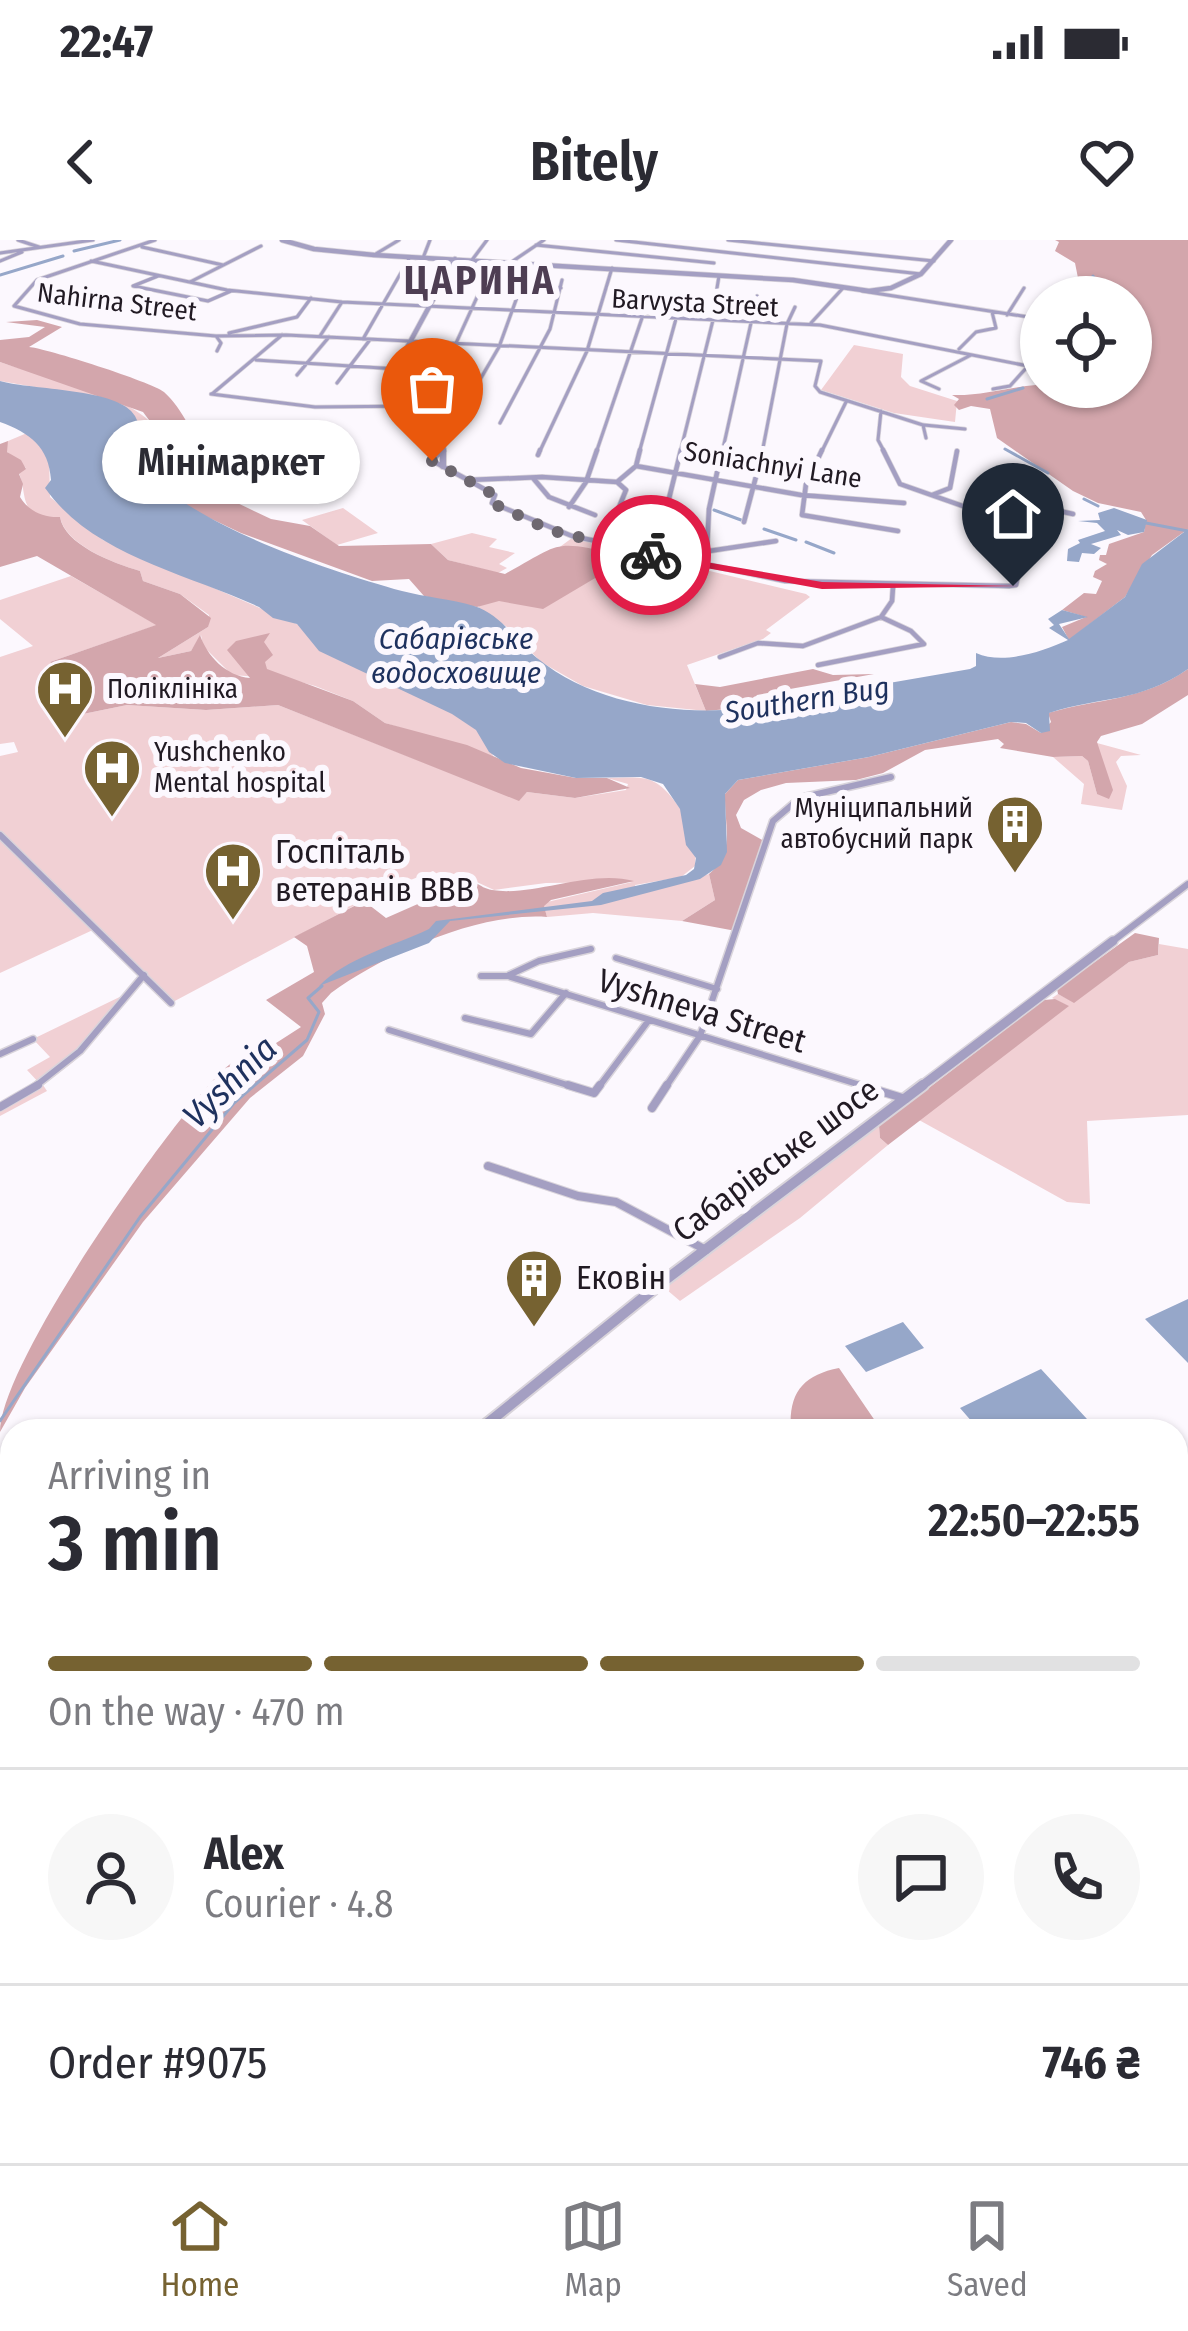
<!DOCTYPE html>
<html lang="en">
<head>
<meta charset="utf-8">
<style>
  :root { --surface:#fff; --page:#f7f7f7; --text:#2b2b33; --muted:#7c7c81; --line:#e1e1e2; --accent:#766231 }
  body { margin:0; font-family:"Fira Sans Condensed",sans-serif; background:var(--page); color:var(--text); height:100vh; display:flex; flex-direction:column; font-size:45px; white-space:nowrap }
  * { box-sizing:border-box; margin:0 }
  p { font-size:39px; color:var(--muted) }
  .icon { flex:none; width:66px; height:66px; fill:none; stroke:currentColor; stroke-width:2; stroke-linecap:round; stroke-linejoin:round }
  .map { position:relative; flex:1; overflow:hidden }
  .panel { position:absolute; left:0px; top:1179px; width:1188px; height:744px; display:flex; flex-direction:column; background:var(--surface); border-radius:36px 36px 0 0; box-shadow:0 3px 9px #0004 }
  .panel>* { flex:none }
  .controls { position:absolute; left:1020px; top:36px; display:grid; gap:24px }
  .controls a { display:grid; place-items:center; width:132px; height:132px; border-radius:50%; background:var(--surface); box-shadow:0 3px 9px #0004; font-size:60px }
  .pin { position:absolute; display:grid; place-items:center; width:102px; height:102px; color:#fff; margin:-123px -51px; border-radius:50% 50% 50% 0; rotate:-45deg; box-shadow:0 0 12px #0007 }
  .pin .icon { rotate:45deg }
  .courier { position:absolute; display:grid; place-items:center; width:120px; height:120px; margin:-60px; border:9px solid #e11d48; border-radius:50%; background:#fff; color:#222; box-shadow:0 3px 15px #0007 }
  .bubble { position:absolute; height:84px; border-radius:42px; background:var(--surface); box-shadow:0 3px 9px #0004; font-size:39px; font-weight:600; line-height:84px; text-align:center }
  .headline em { font-style:normal; font-weight:600 }
  .headline div { display:flex; flex-direction:column-reverse }
  .headline { display:flex; align-items:center; justify-content:space-between; height:204px; padding:0 48px }
  h1 { font-size:78px; font-weight:600; line-height:90px }
  .bar { display:grid; grid-template-columns:repeat(4,1fr); gap:18px 12px; align-content:center; height:144px; padding:0 48px }
  .bar i { height:15px; border-radius:9px; background:var(--line) }
  .bar .active { background:var(--accent) }
  .bar p { grid-column:span 4 }
  .line { display:flex; align-items:center; gap:30px; padding:0 48px; border-top:3px solid var(--line) }
  .line div { flex:1 }
  .round { display:grid; place-items:center; flex:none; width:126px; height:126px; border-radius:63px; background:var(--page) }
  .status { display:flex; justify-content:space-between; align-items:center; height:84px; padding:0 60px; background:var(--surface); direction:ltr }
  .status svg { height:33px; fill:currentColor }
  header { display:flex; justify-content:space-between; align-items:center; height:156px; padding:0 48px; background:var(--surface); font-size:54px; font-weight:600 }
  .menu { display:flex; justify-content:space-around; align-items:center; height:168px; border-top:3px solid var(--line); background:var(--surface); font-size:33px; color:var(--muted) }
  .menu a { display:grid; justify-items:center; gap:6px }
  .menu .active { color:var(--accent) }
  .map>svg:first-child { display:block }
</style>
</head>
<body>
<div class="status"><b>22:47</b><svg viewBox="0 0 49 12"><path d="M0 12V9h3v3zM5 12V6h3v6zM10 12V3h3v9zM15 12V0h3v12zM26 1h20v11H26zM47 4h2v5h-2z"/></svg></div>
<header><svg class="icon" aria-label="back" viewBox="0 0 24 24"><path d="M15 5l-7 7 7 7"/></svg>Bitely<svg class="icon" aria-label="heart" viewBox="0 0 24 24"><path d="M12 20l-8-8c-3-5 5-10 8-4 3-6 11-1 8 4z"/></svg></header>
<div class="map">
<svg width="1188" height="1923" viewBox="0 0 1188 1923">
  <rect width="100%" height="100%" fill="#fcf8fe"/>
  <path fill="#f1d0d4" d="M854 105 903 114 901 137 910 146 957 161 955 182 894 173 821 150Z
    M0 122C44 138 140 154 161 196L147 213 81 155 0 141Z
    M27 193 49 216 50 257 103 300 297 384 483 483 493 516 385 483 353 461 315 446 290 439 232 435 203 406 201 395 191 411 158 418 208 387 209 375 180 354 143 341 140 331C112 323 65 304 60 277 17 280 28 255 19 233L26 228 5 210 8 201Z
    M343 268 378 293 337 305 302 280Z
    M472 293 497 299 489 307 515 313 499 324 507 328 498 333 448 320 431 304Z
    M572 298 806 354 810 357 766 390 771 393 763 399 687 425 706 471 647 465 583 446 541 422 507 387 478 367Z
    M71 336 157 385 50 422 80 445 83 474 127 465 206 470 278 465 519 560 527 552 575 558 626 550 628 544 607 538C651 537 656 535 682 571 699 595 697 596 695 626L681 637 635 645 638 654 709 634 715 660 682 681 593 673 547 677 544 667 492 675 632 642 546 643 494 650 466 637 451 643 433 631 378 653 171 763 95 689 0 733V516L18 512 14 502 0 504V417L33 406 0 379V360Z
    M1097 503 1141 515 1121 516 1116 522 1127 546 1122 570 1081 564 1084 544 1053 517 1082 516 1088 521 1097 554Z
    M1159 704 1188 709V875L1087 881 1090 964 1067 962 919 880 1068 766 1052 758 1058 754 1074 762 1129 722 1158 715Z
    M132 751 73 822 43 845 47 851 0 876V867L41 845 27 830 50 817 33 799Z
    M879 886 880 898 888 905 800 978 680 1061 660 1044Z
    M1176 1664 1188 1673V1923H1094V1911H1176Z
    M463 1911H821L819 1923H493Z"/>
  <path fill="#d3a6ac" d="M1055 0H1188V289L1152 315 1125 357 1069 400 1062 387 1086 377 1062 370 1084 353 1096 354 1102 341 1093 337 1095 331 1107 324 1099 320 1100 315H1106L1109 304 1144 292 1146 280 1141 272 1098 263 1073 251 997 198 990 169 971 166 959 170 954 165 959 159 952 155C982 156 1009 147 1036 145L1041 139V147H1131V57H1105L1103 49 1078 38 1075 23 1055 11 1059 2Z
    M37 80 62 87 29 107C45 108 152 142 164 152 184 170 191 195 208 213L196 234 231 260 271 279 310 286 339 306 431 304 448 320 505 334C562 303 552 299 619 315L604 323 607 331 543 369 499 361 477 367 456 364 424 356 409 339 372 341 241 293 182 265 146 231 147 213 161 196 143 172 0 122V100L29 97 45 87 6 82Z
    M8 201 7 212 21 220 26 229 19 234 23 244 20 257C28 271 44 278 60 277 64 304 112 323 140 331L143 341 180 354 211 378 208 387 158 418 191 411 200 395C207 416 226 436 250 438L227 410 236 401 270 393 264 402 273 415 265 422 267 429 353 461 385 483 467 505 521 528 576 538H607L630 548 575 558 527 552 519 561 278 465 206 470 127 465 83 474 51 472 59 461 81 447 50 422 156 385 37 316 0 327V204Z
    M813 429 833 435 874 434 757 455 748 467 706 471 695 444 720 447Z
    M1188 429V455L1142 484 1101 496 1097 502 1113 550 1109 559 1097 554 1088 521 1082 516 1053 517 1000 508 1004 504 998 499 925 510 883 533 856 540 786 543 761 550 744 560 736 575 741 588 764 601 736 691 682 681 715 660 709 634C736 612 724 585 725 554L738 540 869 517 1011 482 1026 484 1041 493 1051 482 1048 473C1100 458 1142 461 1188 429Z
    M458 637C473 637 479 648 492 650 533 657 590 629 634 641L551 660 544 666 547 677C480 672 386 713 331 753L322 763 325 774 303 816 250 858 143 982 25 1148 0 1192C0 1123 168 885 221 832 230 823 241 817 251 810L259 814 301 787 266 760 314 732 307 706 294 697 364 661 386 678 445 652Z
    M1135 693 1159 698 1158 715 1129 722 1074 763 1058 754 1057 749Z
    M1055 759 1069 766 888 905 880 898 879 886 1044 760Z
    M839 1128 882 1191H791C788 1153 803 1135 839 1128Z"/>
  <path fill="#96a7c9" d="M0 141C30 150 120 148 135 176 145 194 143 212 146 231 197 287 327 330 402 351 425 357 451 359 474 366 501 374 517 402 537 418 592 463 671 475 739 469L970 429 976 426V413C1003 425 1041 412 1068 400L1049 388 1054 385 1048 379 1062 370 1088 377 1059 384 1069 399 1125 357 1142 324 1188 289V429C1139 463 1102 456 1049 473L1050 491 1041 493 1026 483 1011 482 869 517 738 540 725 554 727 612 721 625 700 639 601 665 450 681 429 703 319 746C346 718 393 706 429 689L436 681 592 661 603 653 686 635 694 629 696 618 686 605 680 569 663 544 641 537 576 538 505 523 489 512 476 490 452 474 319 411 297 384 273 378 259 367C186 333 93 316 45 248L51 240C49 207 30 193 0 182Z
    M1114 268 1147 280 1144 292 1128 295 1117 290 1121 295 1091 304 1101 308 1094 314 1082 313 1079 322 1067 321 1068 309 1080 303 1078 300 1105 291 1097 283 1078 281 1100 280 1098 273Z
    M1188 1059V1123L1145 1079Z
    M903 1082 924 1108 866 1132 845 1106Z
    M1041 1129 1098 1191H980L960 1168Z"/>
  <g fill="none" stroke-linecap="round" stroke-linejoin="round">
    <path stroke="#96a7c9" stroke-width="3" d="M74 11 120 0
      M0 35 63 16
      M1093 36 1105 57
      M987 159 1023 148
      M1005 209 1048 233
      M1084 259 1098 266
      M714 270 741 280
      M1146 283 1188 291
      M764 289 796 300
      M806 302 834 313
      M0 1181 140 977 234 863 307 800 319 772 308 758 322 746"/>
    <defs>
      <path id="minor-far4" d="M18 0 39 7
        M155 0 37 40 14 66 80 84 216 96 221 103 217 111
        M616 0 921 34
        M728 0 934 21
        M536 5 714 23
        M142 7 223 25
        M0 13 93 0
        M374 15 399 0
        M423 18 430 0
        M472 20 487 0
        M0 21 22 12
        M91 21 227 50 342 62 820 85 1028 126 1010 146 993 149
        M510 23 544 0
        M158 36 133 46 208 61 231 51
        M190 42 261 6
        M443 42 561 48
        M717 48 719 36
        M862 51 1041 79
        M1007 75 1024 48
        M811 83 843 48
        M229 93 297 77 311 58
        M216 96 286 95 821 121 815 146 820 152 923 185 926 198
        M320 96 342 62
        M363 99 410 17
        M959 109 976 92 996 88 992 72
        M256 120 397 129
        M297 135 329 97
        M416 137 431 144
        M337 143 369 101
        M939 149 921 141 971 115
        M211 154 315 167 418 166 431 158 483 44
        M212 154 282 95
        M467 162 499 107 524 38
        M881 171 878 200 885 213
        M500 183 550 89 562 40
        M924 185 965 189
        M539 213 587 111 612 28
        M596 213 642 78 646 52
        M639 213 682 57
        M680 213 718 60
        M722 213 757 56
        M762 213 787 84 795 67
        M821 213 846 162"/>
      <path id="minor-far3" d="M822 210 806 244 802 275 898 291
        M883 210 900 244 980 272 1055 270 1073 274
        M444 211 431 220 468 240 542 237 617 242
        M538 215 540 210
        M636 226 801 255 904 263
        M533 238 549 257 595 275
        M468 240 495 255 492 263 572 296 785 341 1009 346 1016 345 1023 312
        M932 255 950 248 957 211
        M569 267 586 242 597 210
        M744 282 763 210
        M604 304 626 250 617 242 636 226 640 210
        M707 309 709 269 722 210
        M655 315 681 210
        M676 316 776 301
        M720 417 758 403 803 406 881 377
        M818 425 924 404 911 391 881 377 892 361 893 347"/>
      <path id="minor-far2" d="M0 595 171 763
        M1113 701 1188 644
        M616 718 717 749
        M509 735 539 721 591 709
        M481 736H508L870 848
        M465 778 531 794 566 753
        M389 790 577 848
        M0 814 33 799
        M33 848 80 811 144 735
        M598 848 649 780
        M665 848 700 796 773 581 800 558 891 537"/>
      <path id="minor-far1" d="M568 845 594 853 600 845
        M860 845 906 859
        M0 867 38 845
        M652 868 667 845
        M488 926 578 956 616 962 706 1010"/>
      <path id="minor" d="M892 1923 894 1911
        M1034 1923 1035 1911"/>
      <path id="tertiary-far4" d="M282 0 314 9 374 15 793 40 869 51 891 48 921 34 951 0
        M443 213 444 190 416 168 421 144 397 126 455 19"/>
      <path id="tertiary-far3" d="M443 226V210"/>
      <path id="tertiary-far2" d="M919 848 1113 701"/>
      <path id="tertiary-far1" d="M478 1191 660 1044 923 845"/>
      <path id="tertiary" d="M0 1701 12 1686
        M0 1737 12 1742
        M438 1911 467 1923"/>
    </defs>
    <use href="#minor-far4" stroke="#d9d4db" stroke-width="4.5"/>
    <use href="#minor-far3" stroke="#d9d4db" stroke-width="6"/>
    <use href="#minor-far2" stroke="#d9d4db" stroke-width="9"/>
    <use href="#minor-far1" stroke="#d9d4db" stroke-width="10"/>
    <use href="#minor" stroke="#d9d4db" stroke-width="14"/>
    <use href="#tertiary-far4" stroke="#d9d4db" stroke-width="6"/>
    <use href="#tertiary-far3" stroke="#d9d4db" stroke-width="8"/>
    <use href="#tertiary-far2" stroke="#d9d4db" stroke-width="12"/>
    <use href="#tertiary-far1" stroke="#d9d4db" stroke-width="14"/>
    <use href="#tertiary" stroke="#d9d4db" stroke-width="18"/>
    <use href="#minor-far4" stroke="#a49fc2" stroke-width="3"/>
    <use href="#minor-far3" stroke="#a49fc2" stroke-width="4.5"/>
    <use href="#minor-far2" stroke="#a49fc2" stroke-width="6"/>
    <use href="#minor-far1" stroke="#a49fc2" stroke-width="8"/>
    <use href="#minor" stroke="#a49fc2" stroke-width="10"/>
    <use href="#tertiary-far4" stroke="#a49fc2" stroke-width="4.5"/>
    <use href="#tertiary-far3" stroke="#a49fc2" stroke-width="6"/>
    <use href="#tertiary-far2" stroke="#a49fc2" stroke-width="9"/>
    <use href="#tertiary-far1" stroke="#a49fc2" stroke-width="10"/>
    <use href="#tertiary" stroke="#a49fc2" stroke-width="15"/>
  </g>
  <path fill="#e11d48" d="M647 312 822 342 1019 346 822 349 651 318Z"/>
  <g fill="none" stroke-linecap="round" stroke-linejoin="round">
    <path stroke="#6e6870" stroke-width="12" stroke-dasharray="0 21.6" d="M432 221 491 253 495 258 492 263 550 290 651 315"/>
  </g>
  <defs>
    <symbol id="hospital-pin" viewBox="-11 -11 22 30"><path d="M0 17L-7.5 6A9.5 9.5 0 1 1 7.5 6Z" fill="#766231" stroke="#fcf8fe"/><path d="M-5-5h3v3.5h4V-5h3V5h-3V1.5h-4V5h-3Z" fill="#fff"/></symbol>
    <symbol id="building-pin" viewBox="-11 -11 22 30"><path d="M0 17L-7.5 6A9.5 9.5 0 1 1 7.5 6Z" fill="#766231" stroke="#fcf8fe"/><path d="M-4-6H4V6H1V3H-1V6H-4ZM-2.5-4.3h1.7v1.8h-1.7ZM.8-4.3h1.7v1.8H.8ZM-2.5-1h1.7V.8h-1.7ZM.8-1h1.7V.8H.8Z" fill="#fff"/></symbol>
  </defs>
  <g fill-rule="evenodd">
    <use href="#hospital-pin" x="32" y="416" width="66" height="90"/>
    <use href="#hospital-pin" x="79" y="495" width="66" height="90"/>
    <use href="#building-pin" x="982" y="551" width="66" height="90"/>
    <use href="#hospital-pin" x="200" y="598" width="66" height="90"/>
    <use href="#building-pin" x="501" y="1005" width="66" height="90"/>
  </g>
  <g text-anchor="middle" dominant-baseline="central" stroke-width="12" stroke-linejoin="round" paint-order="stroke">
    <g font-size="27" fill="#211a23" stroke="#fcf8fe">
      <text transform="translate(117 62) rotate(7)">Nahirna Street</text>
      <text transform="translate(695 63) rotate(3)">Barvysta Street</text>
      <text transform="translate(773 225) rotate(9)">Soniachnyi Lane</text>
    </g>
    <g font-size="27" fill="#211a23" stroke="#fcf8fe" text-anchor="start">
      <text x="107" y="449">Поліклініка</text>
      <text x="154" y="512">Yushchenko<tspan x="154" dy="31">Mental hospital</tspan></text>
      <text x="973" y="568" text-anchor="end">Муніципальний<tspan x="973" dy="31">автобусний парк</tspan></text>
    </g>
    <g font-size="30" font-style="italic" fill="#1e315e" stroke="#fcf8fe">
      <text x="456" y="399">Сабарівське<tspan x="456" dy="34">водосховище</tspan></text>
      <text transform="translate(807 460) rotate(-9)">Southern Bug</text>
    </g>
    <g font-size="33" fill="#211a23" stroke="#fcf8fe" text-anchor="start">
      <text x="275" y="612">Госпіталь<tspan x="275" dy="38">ветеранів ВВВ</tspan></text>
      <text x="576" y="1038">Ековін</text>
    </g>
    <g font-size="33" fill="#211a23" stroke="#fcf8fe">
      <text transform="translate(702 771) rotate(17)">Vyshneva Street</text>
      <text transform="translate(776 920) rotate(-37)">Сабарівське шосе</text>
    </g>
    <g font-size="36" font-style="italic" fill="#1e315e" stroke="#fcf8fe">
      <text transform="translate(230 842) rotate(-44)">Vyshnia</text>
    </g>
    <g font-size="39" font-weight="bold" letter-spacing="3" fill="#4e3e53" stroke="#fcf8fe">
      <text x="480" y="41">ЦАРИНА</text>
    </g>
  </g>
</svg>
<div class="controls">
<a><svg class="icon" aria-label="locate" viewBox="0 0 24 24"><circle cx="12" cy="12" r="6"/><path d="M12 2v4M12 18v4M2 12h4M18 12h4"/></svg></a>
</div>
<div class="pin" style="left:432px;top:221px;background:#ea580c"><svg class="icon" aria-label="bag" viewBox="0 0 24 24"><path d="M5 8h14l-1 12H6zM9 8a3 3 0 0 1 6 0"/></svg></div>
<div class="pin" style="left:1013px;top:346px;background:#1f2937"><svg class="icon" aria-label="home" viewBox="0 0 24 24"><path d="M3 11l9-7 9 7M6 9v11h12V9"/></svg></div>
<div class="courier" style="left:651px;top:315px"><svg class="icon" aria-label="bike" viewBox="0 0 24 24"><circle cx="6" cy="16" r="4"/><circle cx="18" cy="16" r="4"/><path d="M6 16l4-8h5l3 8M10 8l3 8H6M13 5h3"/></svg></div>
<div class="bubble" style="left:102px;top:180px;width:258px">Мінімаркет</div>
<section class="panel">
<div class="headline"><div><h1>3 min</h1><p>Arriving in</p></div><em>22:50–22:55</em></div>
<div class="bar"><i class="active"></i><i class="active"></i><i class="active"></i><i></i><p>On the way · 470 m</p></div>
<div class="line" style="height:216px"><a class="round"><svg class="icon" aria-label="person" viewBox="0 0 24 24"><circle cx="12" cy="8" r="4"/><path d="M4 21q1-7 8-7t8 7"/></svg></a><div><b>Alex</b><p>Courier · 4.8</p></div><a class="round"><svg class="icon" aria-label="chat" viewBox="0 0 24 24"><path d="M4 5h16v11H9l-5 4z"/></svg></a><a class="round"><svg class="icon" aria-label="phone" viewBox="0 0 24 24"><path d="M5 4h4l2 5-3 2q2 4 5 5l2-3 5 2v4C11 20 4 13 5 4z"/></svg></a></div>
<div class="line" style="height:156px"><div>Order #9075</div><b>746 ₴</b></div>
</section>
</div>
<nav class="menu">
<a class="active"><svg class="icon" aria-label="home" viewBox="0 0 24 24"><path d="M3 11l9-7 9 7M6 9v11h12V9"/></svg>Home</a>
<a><svg class="icon" aria-label="map" viewBox="0 0 24 24"><path d="M3 6l6-2 6 2 6-2v14l-6 2-6-2-6 2zM9 4v14M15 6v14"/></svg>Map</a>
<a><svg class="icon" aria-label="saved" viewBox="0 0 24 24"><path d="M7 4h10v16l-5-4-5 4z"/></svg>Saved</a>
</nav>
</body>
</html>
